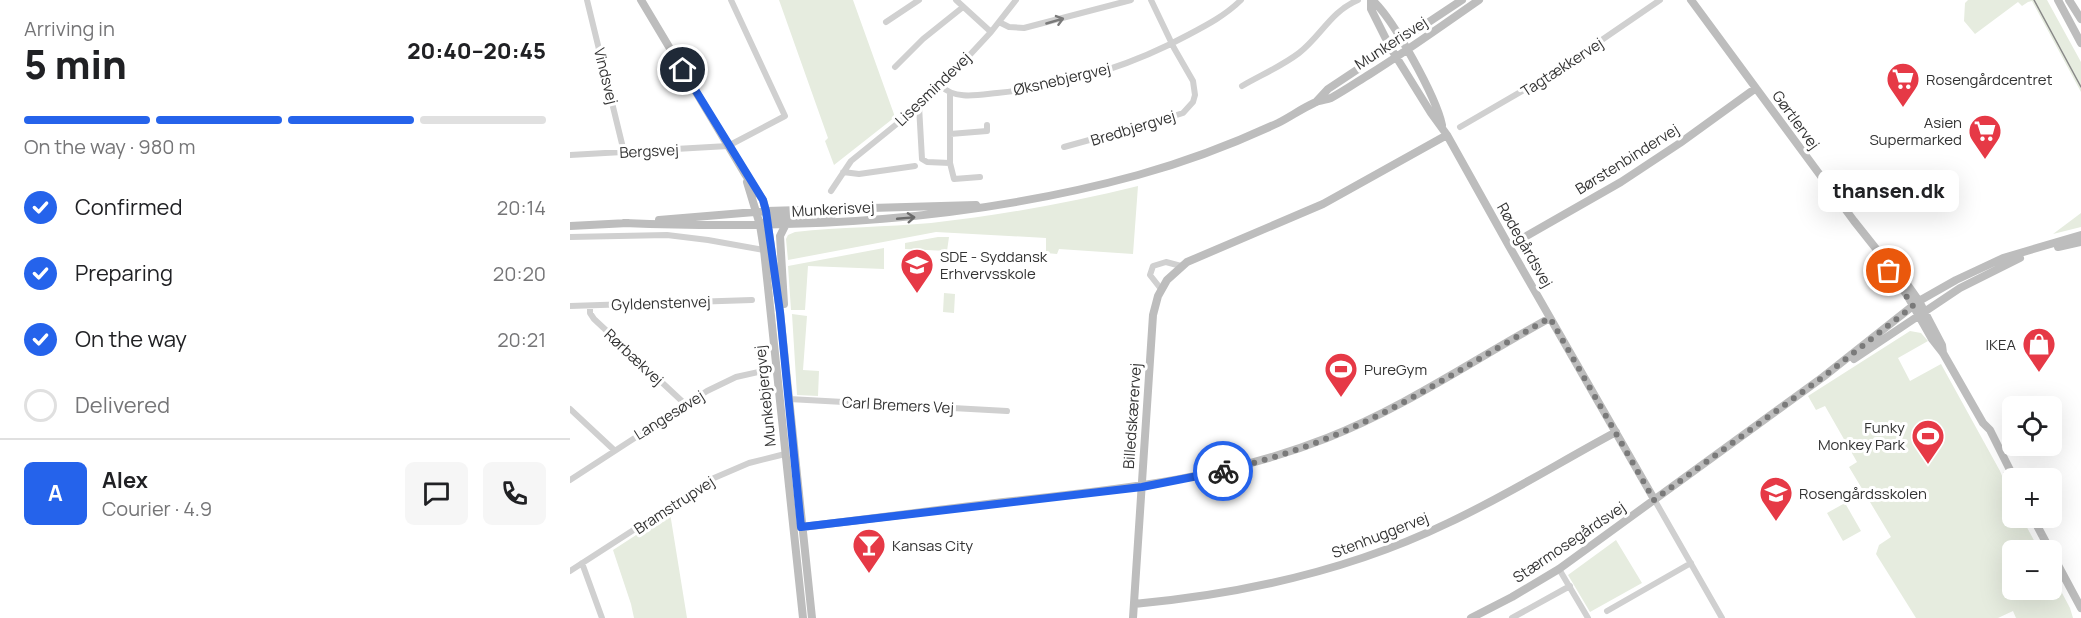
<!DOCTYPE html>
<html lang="en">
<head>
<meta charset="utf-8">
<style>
  :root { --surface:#fff; --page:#f6f6f6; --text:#202124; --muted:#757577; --line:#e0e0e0; --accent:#2563eb }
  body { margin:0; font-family:Manrope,sans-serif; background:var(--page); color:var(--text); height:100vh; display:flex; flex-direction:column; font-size:22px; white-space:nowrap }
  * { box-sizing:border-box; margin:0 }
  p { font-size:20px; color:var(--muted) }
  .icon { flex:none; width:33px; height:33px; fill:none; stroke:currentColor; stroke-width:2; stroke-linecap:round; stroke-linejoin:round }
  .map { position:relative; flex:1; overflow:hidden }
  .drawer { display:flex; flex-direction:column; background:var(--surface); width:570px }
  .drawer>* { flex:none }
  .fabs { position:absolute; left:1432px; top:396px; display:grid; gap:12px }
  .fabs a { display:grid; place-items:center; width:60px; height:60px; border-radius:9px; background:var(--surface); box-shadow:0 6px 24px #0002; font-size:30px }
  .pin { position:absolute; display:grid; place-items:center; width:51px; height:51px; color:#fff; margin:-26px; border:3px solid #fff; border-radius:50%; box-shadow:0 2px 6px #0007 }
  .courier { position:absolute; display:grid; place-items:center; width:60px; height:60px; margin:-30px; border:4px solid #2563eb; border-radius:50%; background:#fff; color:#222; box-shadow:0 2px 8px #0007 }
  .bubble { position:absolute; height:42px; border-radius:9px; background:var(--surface); box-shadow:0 6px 24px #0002; font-size:20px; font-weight:800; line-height:42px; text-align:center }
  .head em { font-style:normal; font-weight:800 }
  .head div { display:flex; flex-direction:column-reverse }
  .head { display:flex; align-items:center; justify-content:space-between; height:102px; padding:0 24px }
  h1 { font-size:39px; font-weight:800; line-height:45px }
  .bar { display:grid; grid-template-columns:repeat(4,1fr); gap:9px 6px; align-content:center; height:72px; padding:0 24px }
  .bar i { height:8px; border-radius:4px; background:var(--line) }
  .bar .selected { background:var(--accent) }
  .bar p { grid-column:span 4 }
  .line { display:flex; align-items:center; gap:15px; padding:0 24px; border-top:2px solid var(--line) }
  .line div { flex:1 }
  .round { display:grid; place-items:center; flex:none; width:63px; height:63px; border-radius:9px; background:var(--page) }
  ol { padding:0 24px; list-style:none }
  li { display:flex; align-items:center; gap:18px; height:66px }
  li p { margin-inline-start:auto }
  li .icon { padding:6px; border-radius:50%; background:var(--accent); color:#fff; stroke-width:4 }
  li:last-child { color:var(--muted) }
  li i { width:33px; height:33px; border:3px solid var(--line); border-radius:50% }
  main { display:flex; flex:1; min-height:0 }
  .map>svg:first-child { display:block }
</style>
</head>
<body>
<main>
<section class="drawer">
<div class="head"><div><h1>5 min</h1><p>Arriving in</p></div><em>20:40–20:45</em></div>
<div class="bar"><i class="selected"></i><i class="selected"></i><i class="selected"></i><i></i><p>On the way · 980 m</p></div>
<ol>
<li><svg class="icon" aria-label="check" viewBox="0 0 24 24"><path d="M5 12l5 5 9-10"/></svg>Confirmed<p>20:14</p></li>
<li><svg class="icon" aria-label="check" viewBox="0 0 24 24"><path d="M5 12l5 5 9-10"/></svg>Preparing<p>20:20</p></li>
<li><svg class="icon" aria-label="check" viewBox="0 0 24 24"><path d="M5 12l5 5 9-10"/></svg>On the way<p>20:21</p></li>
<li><i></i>Delivered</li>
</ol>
<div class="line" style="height:108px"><b class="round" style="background:var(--accent);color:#fff">A</b><div><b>Alex</b><p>Courier · 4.9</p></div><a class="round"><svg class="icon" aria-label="chat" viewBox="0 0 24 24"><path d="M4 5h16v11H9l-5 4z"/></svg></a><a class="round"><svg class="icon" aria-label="phone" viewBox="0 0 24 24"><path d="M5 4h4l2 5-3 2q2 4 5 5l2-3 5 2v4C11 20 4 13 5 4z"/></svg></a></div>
</section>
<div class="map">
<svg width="1511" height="618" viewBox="0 0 1511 618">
  <rect width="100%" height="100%" fill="#fff"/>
  <path fill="#e6ecdf" d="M209 0H283L325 117 264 165 255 141 258 138Z
    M1398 0H1477L1511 62V92L1462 1 1458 2 1452 6 1448 2 1405 34 1394 21 1395 3Z
    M568 186 563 254 489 249 487 254 476 253V238L366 232 218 260 216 239 218 235 225 232C270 227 316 227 361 223 431 215 500 203 568 186Z
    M1511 213V227L1483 234Z
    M368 237H379L377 251 335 249V243Z
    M314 248V269L238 266 235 310H221L218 266Z
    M374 293 385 294 384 313 373 312Z
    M222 314 237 316 233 370 249 371 248 396 227 395Z
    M1340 331 1351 333 1358 341 1328 358 1340 381 1371 364 1430 471 1443 502V518H1452L1469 550H1443V590H1482V574L1500 608 1503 618H1446L1443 611 1428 618H1346L1306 554 1309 545 1321 537 1279 467 1287 462 1255 406 1246 410 1238 396Z
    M1275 503 1291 531 1273 541 1257 513Z
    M100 513 117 618H64L61 604 43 550Z
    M1046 540 1072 583 1020 612 998 575Z"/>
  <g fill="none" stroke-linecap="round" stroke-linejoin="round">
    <path stroke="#d0d0d0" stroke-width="6" d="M17 0 54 152
      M386 0 421 32
      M316 22 349 0
      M429 22 439 27 454 28 561 0
      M325 67 353 39 393 7
      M371 86C385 100 408 95 427 93 494 86 559 67 618 35 637 25 656 15 671 0
      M672 86C691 75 712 66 729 53 752 35 760 12 788 0
      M380 94V163L384 179 410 177
      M349 106 352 159 357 162 380 163
      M890 127 985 72 1090 0
      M380 134 417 131V125
      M494 147 588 121 613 113 623 102 625 95 623 81 604 48 581 0
      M0 155 158 146 215 116 161 0
      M273 172 289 174 345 166
      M261 191 281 161 349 106 371 86 421 32 446 0
      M0 237 97 235 138 240 194 250
      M591 289 580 275 583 266 596 262 611 266
      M0 306 182 300
      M20 306V313L24 319 115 404
      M219 399 437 411
      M0 409 44 450
      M0 480 137 391 166 377 206 368
      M1084 499 1152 618
      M12 563 32 618
      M989 569 1018 618
      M0 571 144 478 179 463 215 454
      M1037 611 1121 563
      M942 618 1000 586"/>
    <path stroke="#bdbdbd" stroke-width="8" d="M71 0 175 174 193 200 196 211 210 312 242 618
      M801 0V9L820 47 861 113 877 135 939 246 1084 499
      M802 0C823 18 866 97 872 125
      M1121 0 1284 221 1311 255 1325 267 1349 301 1372 345 1373 353
      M1488 0 1511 43
      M1499 0 1511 19
      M746 102 758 89 892 0
      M177 182 190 225 194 250 233 618
      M89 220 196 211 406 205
      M195 222 204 218 262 215
      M54 223C227 230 400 221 568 175 615 162 663 144 708 123 720 117 731 109 744 103 749 100 756 100 761 98 774 91 787 82 800 74 837 51 873 25 909 0
      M0 226 58 223
      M939 246 1051 182 1110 143 1186 88
      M1488 247 1511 242
      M1313 258 1319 271 1337 295 1362 339 1373 353 1413 423 1420 430 1444 478
      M214 304 210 236 215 226
      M1284 359 1390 288 1450 258
      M1437 475 1443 489
      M1463 518 1480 550
      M231 527C302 519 372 509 443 501 552 489 653 479 757 438 834 408 908 357 980 318
      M1482 554 1511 608
      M564 604C673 594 779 571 878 523 936 496 990 462 1046 432
      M563 618 583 315 588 296 597 280 617 262 753 204 877 135
      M901 618 942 597 989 569 1253 377 1349 301 1386 280 1433 258 1511 235"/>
    <path stroke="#888" stroke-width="1.5" d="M1464 0 1511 87"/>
  </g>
  <defs><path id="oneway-shaft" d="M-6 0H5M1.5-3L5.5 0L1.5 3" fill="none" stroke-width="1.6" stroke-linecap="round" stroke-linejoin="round" transform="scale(1.5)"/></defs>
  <use stroke="#7a7a7a" href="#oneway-shaft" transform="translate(485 21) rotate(-16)"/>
  <use stroke="#6a6a6a" href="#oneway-shaft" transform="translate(336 218) rotate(-5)"/>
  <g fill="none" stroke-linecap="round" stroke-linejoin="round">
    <path stroke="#7a7a7a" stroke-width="6" stroke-dasharray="0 10.8" d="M653 471C688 462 724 452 758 438 836 407 907 358 980 318L1084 500 1253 377 1343 306 1319 271"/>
    <path stroke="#2563eb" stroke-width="8" d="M113 70 193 200 196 211 210 312 231 527 572 487 653 471"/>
  </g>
  <defs>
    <symbol id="supermarket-pin" viewBox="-11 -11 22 30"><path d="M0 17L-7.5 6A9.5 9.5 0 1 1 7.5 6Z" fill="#e63946" stroke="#fff"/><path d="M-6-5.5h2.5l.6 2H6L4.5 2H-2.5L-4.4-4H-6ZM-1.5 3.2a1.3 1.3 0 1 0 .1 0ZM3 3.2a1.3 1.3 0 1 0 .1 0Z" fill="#fff"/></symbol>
    <symbol id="university-pin" viewBox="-11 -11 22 30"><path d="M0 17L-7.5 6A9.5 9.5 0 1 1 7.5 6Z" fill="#e63946" stroke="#fff"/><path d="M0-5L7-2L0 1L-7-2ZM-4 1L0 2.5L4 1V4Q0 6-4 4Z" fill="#fff"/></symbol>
    <symbol id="shop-pin" viewBox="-11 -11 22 30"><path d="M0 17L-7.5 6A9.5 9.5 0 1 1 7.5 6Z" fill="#e63946" stroke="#fff"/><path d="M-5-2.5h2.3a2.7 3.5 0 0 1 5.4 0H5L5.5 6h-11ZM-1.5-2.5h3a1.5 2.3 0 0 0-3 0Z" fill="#fff"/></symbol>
    <symbol id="stadium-pin" viewBox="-11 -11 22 30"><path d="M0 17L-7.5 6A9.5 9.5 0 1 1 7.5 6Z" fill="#e63946" stroke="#fff"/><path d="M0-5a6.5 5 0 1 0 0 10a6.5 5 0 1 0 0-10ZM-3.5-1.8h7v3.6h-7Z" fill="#fff"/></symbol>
    <symbol id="school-pin" viewBox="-11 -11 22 30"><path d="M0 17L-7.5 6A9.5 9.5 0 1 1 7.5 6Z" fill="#e63946" stroke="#fff"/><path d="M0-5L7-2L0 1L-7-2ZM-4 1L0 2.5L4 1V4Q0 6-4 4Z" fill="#fff"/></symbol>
    <symbol id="bar-pin" viewBox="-11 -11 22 30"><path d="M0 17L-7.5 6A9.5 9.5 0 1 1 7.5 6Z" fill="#e63946" stroke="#fff"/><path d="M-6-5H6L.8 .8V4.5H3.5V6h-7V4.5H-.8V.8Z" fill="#fff"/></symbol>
  </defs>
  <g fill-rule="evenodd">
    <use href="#supermarket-pin" x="1314" y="60" width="38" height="52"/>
    <use href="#supermarket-pin" x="1396" y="112" width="38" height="52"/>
    <use href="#university-pin" x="328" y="246" width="38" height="52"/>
    <use href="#shop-pin" x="1450" y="325" width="38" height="52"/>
    <use href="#stadium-pin" x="752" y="350" width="38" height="52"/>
    <use href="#stadium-pin" x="1339" y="417" width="38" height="52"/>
    <use href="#school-pin" x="1187" y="474" width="38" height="52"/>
    <use href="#bar-pin" x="280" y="526" width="38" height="52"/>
  </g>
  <g text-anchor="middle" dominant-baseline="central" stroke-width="6" stroke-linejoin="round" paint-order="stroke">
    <g font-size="15" fill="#333" stroke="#fff">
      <text transform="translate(821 43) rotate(-33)">Munkerisvej</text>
      <text transform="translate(992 67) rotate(-33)">Tagtækkervej</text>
      <text transform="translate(36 76) rotate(76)">Vindsvej</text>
      <text transform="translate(492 79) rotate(-13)">Øksnebjergvej</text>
      <text transform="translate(363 89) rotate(-44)">Lisesmindevej</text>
      <text transform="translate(1226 120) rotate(54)">Gørtlervej</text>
      <text transform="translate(563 128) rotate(-17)">Bredbjergvej</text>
      <text transform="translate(79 151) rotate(-3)">Bergsvej</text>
      <text transform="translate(1057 159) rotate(-32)">Børstenbindervej</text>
      <text transform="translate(263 209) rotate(-3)">Munkerisvej</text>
      <text transform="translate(955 245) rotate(60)">Rødegårdsvej</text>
      <text transform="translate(91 303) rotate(-2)">Gyldenstenvej</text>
      <text transform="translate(64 357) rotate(43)">Rørbækvej</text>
      <text transform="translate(195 396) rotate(-96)">Munkebjergvej</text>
      <text transform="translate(328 405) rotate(3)">Carl Bremers Vej</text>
      <text transform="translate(99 415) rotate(-32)">Langesøvej</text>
      <text transform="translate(562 416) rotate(-86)">Billedskærervej</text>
      <text transform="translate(104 505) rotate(-33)">Bramstrupvej</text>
      <text transform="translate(810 535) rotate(-21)">Stenhuggervej</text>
      <text transform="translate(999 542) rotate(-34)">Stærmosegårdsvej</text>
    </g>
    <g font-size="15" fill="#333" stroke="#fff" text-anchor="start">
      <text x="1356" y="79">Rosengårdcentret</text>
      <text x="1392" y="122" text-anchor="end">Asien<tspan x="1392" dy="17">Supermarked</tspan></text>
      <text x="370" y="256">SDE - Syddansk<tspan x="370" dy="17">Erhvervsskole</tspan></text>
      <text x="1446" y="344" text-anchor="end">IKEA</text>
      <text x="794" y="369">PureGym</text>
      <text x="1335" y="427" text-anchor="end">Funky<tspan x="1335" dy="17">Monkey Park</tspan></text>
      <text x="1229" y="493">Rosengårdsskolen</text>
      <text x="322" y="545">Kansas City</text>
    </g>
  </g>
</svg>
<div class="fabs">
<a><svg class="icon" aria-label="locate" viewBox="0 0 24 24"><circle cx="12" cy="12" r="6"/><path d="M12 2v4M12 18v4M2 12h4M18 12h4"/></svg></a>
<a>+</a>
<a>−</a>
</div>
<div class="pin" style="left:1319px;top:271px;background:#ea580c"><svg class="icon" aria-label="bag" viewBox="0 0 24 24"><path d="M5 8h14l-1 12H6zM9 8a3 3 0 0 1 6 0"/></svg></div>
<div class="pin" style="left:113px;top:70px;background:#1f2937"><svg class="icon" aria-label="home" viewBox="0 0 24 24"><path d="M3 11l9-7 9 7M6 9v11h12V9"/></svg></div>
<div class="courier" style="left:653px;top:471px"><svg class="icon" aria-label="bike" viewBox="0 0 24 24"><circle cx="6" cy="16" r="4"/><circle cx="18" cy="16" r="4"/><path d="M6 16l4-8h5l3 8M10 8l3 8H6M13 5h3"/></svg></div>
<div class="bubble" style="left:1248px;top:170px;width:141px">thansen.dk</div>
</div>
</main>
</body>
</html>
